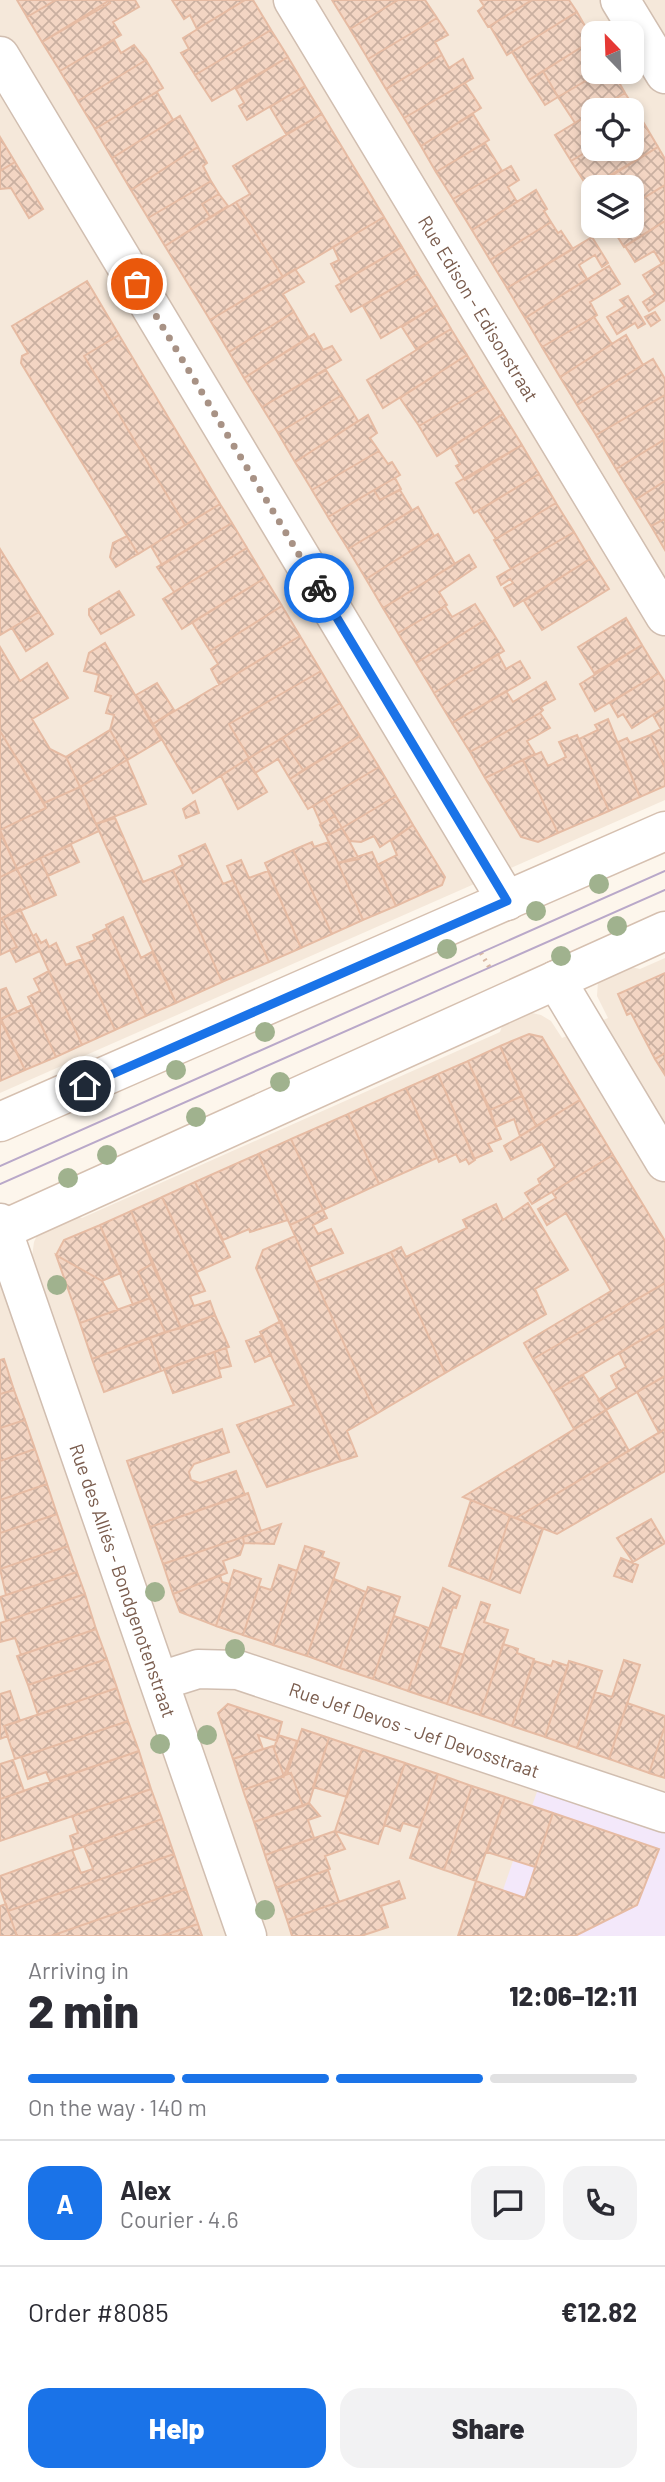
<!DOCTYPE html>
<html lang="en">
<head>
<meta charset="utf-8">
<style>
  :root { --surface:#fff; --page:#f2f2f3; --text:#2b2b33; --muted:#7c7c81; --line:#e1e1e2; --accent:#1a73e8 }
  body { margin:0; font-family:Barlow,sans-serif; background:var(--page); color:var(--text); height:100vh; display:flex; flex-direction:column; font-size:26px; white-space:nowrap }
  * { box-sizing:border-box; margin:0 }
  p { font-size:23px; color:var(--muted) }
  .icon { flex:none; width:38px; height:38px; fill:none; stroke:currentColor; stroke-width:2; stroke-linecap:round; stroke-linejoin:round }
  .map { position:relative; height:1936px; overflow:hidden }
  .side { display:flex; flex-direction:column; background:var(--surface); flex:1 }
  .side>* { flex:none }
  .needle { width:46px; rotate:337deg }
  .fabs { position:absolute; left:581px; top:21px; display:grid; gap:14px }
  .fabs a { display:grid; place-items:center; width:63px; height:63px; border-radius:14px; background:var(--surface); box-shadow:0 4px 10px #0003; font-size:35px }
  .pin { position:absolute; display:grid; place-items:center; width:60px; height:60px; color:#fff; margin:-30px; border:4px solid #fff; border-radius:50%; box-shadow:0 2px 7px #0007 }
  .courier { position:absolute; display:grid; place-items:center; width:70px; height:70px; margin:-35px; border:5px solid #1a73e8; border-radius:50%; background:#fff; color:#222; box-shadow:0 2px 9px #0007 }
  .overview em { font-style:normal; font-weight:800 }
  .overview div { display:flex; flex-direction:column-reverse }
  .overview { display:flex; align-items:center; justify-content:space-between; height:119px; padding:0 28px }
  h1 { font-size:46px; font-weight:800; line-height:52px }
  .bar { display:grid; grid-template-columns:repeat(4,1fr); gap:10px 7px; align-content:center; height:84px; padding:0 28px }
  .bar i { height:9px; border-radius:5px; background:var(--line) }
  .bar .active { background:var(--accent) }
  .bar p { grid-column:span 4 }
  .line { display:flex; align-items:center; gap:18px; padding:0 28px; border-top:2px solid var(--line) }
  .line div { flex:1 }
  .round { display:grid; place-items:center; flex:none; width:74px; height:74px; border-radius:21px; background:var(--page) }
  .button { display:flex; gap:14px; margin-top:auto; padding:14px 28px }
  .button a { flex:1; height:80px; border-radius:21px; background:var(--accent); color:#fff; font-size:28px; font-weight:800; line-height:80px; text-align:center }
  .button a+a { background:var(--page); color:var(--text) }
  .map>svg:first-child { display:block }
</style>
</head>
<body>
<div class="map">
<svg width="665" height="1936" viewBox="0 0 665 1936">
  <defs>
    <pattern id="building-cross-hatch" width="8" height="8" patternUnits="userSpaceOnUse" patternTransform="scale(1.75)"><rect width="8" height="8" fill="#f3d5c3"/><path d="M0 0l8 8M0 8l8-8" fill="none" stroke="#cab0a1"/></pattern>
  </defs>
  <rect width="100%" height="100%" fill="#fdf6ec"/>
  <path fill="#f5e8da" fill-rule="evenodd" d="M0 0H665V800L0 1093ZM593 33H632V72H593ZM593 110H632V149H593ZM593 187H632V226H593Z
    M665 958V1936H0V1274L32 1257 34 1242 41 1227 64 1212 82 1218 500 1032 505 1017 528 1012 541 1015 551 1021 562 1038 608 1018 597 996 598 981 623 965 640 969Z"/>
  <path fill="#f3e8fa" d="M539 1786 665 1832V1936H487Z"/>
  <path fill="url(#building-cross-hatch)" stroke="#e6bba3" stroke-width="2" d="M17 0H56L27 17Z
    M56 0H109L110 3 42 42 27 17Z
    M135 0 139 7 113 22 121 35 60 71 42 42 110 0Z
    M172 0H245L197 29 190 15 184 19Z
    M245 0H253L271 30 195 75 181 53 189 49 183 38Z
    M332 0H398L350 29Z
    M398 0H425L437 18 368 59 350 29Z
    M480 0H532L488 27 478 11 484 6Z
    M532 0H569L577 12 507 55 490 26Z
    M577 12 593 40 529 80 512 52Z
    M437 18 448 35 435 42 442 55 386 89 368 59Z
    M271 30 288 57 212 101 195 75Z
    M114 40 121 53 134 45 146 60 78 101 60 71Z
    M593 40V72H601L558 97 543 71Z
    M442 55 449 68 463 59 473 78 404 118 386 89Z
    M288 57 305 86 247 120 239 106 244 103 236 89Z
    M146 60 163 88 95 129 78 101Z
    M543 71 558 97 545 105 529 80Z
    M601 72H613L625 93 575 123 558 97Z
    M465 83 481 108 421 146 404 118Z
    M305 86 322 114 286 134 270 107Z
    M157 92 173 120 112 158 95 129Z
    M625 93 642 120 632 125V110H596Z
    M593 112V148L571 161 555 135Z
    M322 114 384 217 283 277 236 202 250 194 233 166Z
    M473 114 489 140 436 172 421 146Z
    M180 116 198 147 131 190 112 158Z
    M642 120 658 147 588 188 571 161 593 148 632 149V125Z
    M0 137 15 162 0 171Z
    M485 143 502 171 453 199 436 172Z
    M198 147 207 163 203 166 211 181 148 218 131 190Z
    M658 147 665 159V185L632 205V187H615L608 178Z
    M15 162 43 209 29 218 11 188 0 189V171Z
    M511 166 519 180 508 187 517 202 472 230 453 199Z
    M211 181 219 194 202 204 210 217 165 246 148 218Z
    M665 185V221L624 247 611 226H632V205Z
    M536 190 547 209 544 211 551 222 490 260 472 230Z
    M219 194 228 206 210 217 202 204Z
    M236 202 283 277 210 320 165 246Z
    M384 217 402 247 341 282 331 264 339 260 333 247Z
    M665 221V262L662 264 654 251 635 262 625 246Z
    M551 222 558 233 561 231 573 249 507 288 490 260Z
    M592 237 608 263 602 267 595 255 579 265 587 279 525 318 507 288Z
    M402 247 418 274 351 312 336 286Z
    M665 262V300L649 311 643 302 655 294 643 275Z
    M609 266 620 284 590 302 597 315 542 347 525 318Z
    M295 269 304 282 283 294 294 312 229 352 210 320Z
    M418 274 437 305 381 338 363 306Z
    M87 281 119 335 84 356 185 525 138 554 21 363 22 356 28 353 12 326Z
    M628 296 645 324 638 328 635 323 617 334 607 317 625 306 620 300Z
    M437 305 451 329 416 349 402 327Z
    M294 312 309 338 244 378 229 352Z
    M655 312 660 320 651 326 645 317Z
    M594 317 612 344 560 377 542 347Z
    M451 329 467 355 383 408 367 380Z
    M314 334 323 350 332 346 341 360 262 407 244 378Z
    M119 335 220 504 185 525 84 356Z
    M626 335 643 365 577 405 560 377Z
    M467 355 486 387 419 426 400 398Z
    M653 359 665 379V395L596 435 577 405Z
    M326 370 342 395 278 433 262 407Z
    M486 387 503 414 437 456 419 426Z
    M342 395 358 421 295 462 278 433Z
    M665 395V439L616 469 596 435Z
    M503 414 522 445 465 480 456 466 460 464 451 448Z
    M368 415 377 433 370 438 379 451 312 490 295 462Z
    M664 440 665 481 635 500 616 469Z
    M522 445 539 474 474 513 456 483Z
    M379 451 388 464 392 462 400 475 328 517 312 490Z
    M539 474 556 503 496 539 478 511Z
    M395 478 401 489 380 500 374 490Z
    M665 481V519L651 526 635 500Z
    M374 490 380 500 400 490 412 510 348 549 328 517Z
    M556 503 574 532 511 569 494 540Z
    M220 504 232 523 162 565 151 546Z
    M418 507 434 536 366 579 348 549Z
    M665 519V550L651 526Z
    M232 523 247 548 174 592 157 567Z
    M574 532 590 559 514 606 504 588 513 583 510 579 501 585 497 577Z
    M438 534 455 564 383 608 366 579Z
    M127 536 138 554 116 567 110 557 113 543Z
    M247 548 265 578 182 629 163 599Z
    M0 549 39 612 0 635Z
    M469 555 476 567 439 592 447 605 398 633 383 608Z
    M590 559 609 589 542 630 524 601Z
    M265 578 282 606 210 651 192 622Z
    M119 591 134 615 101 634 89 615V609Z
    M475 604 485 620 416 663 398 633 445 606 452 617Z
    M282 606 300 636 219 684 211 669 218 664 210 651Z
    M39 612 53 634 26 651 12 628Z
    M626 618 642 645 594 673 578 647Z
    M485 620 504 651 434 693 416 663Z
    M300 636 321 671 229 724 249 758 193 793 153 724Z
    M105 643 161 740 127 760 110 730 114 715 106 713 111 696 95 691 99 675 84 671 89 653Z
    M642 645 659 673 595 711 580 684Z
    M0 647 20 681 47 663 68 698 32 719 50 749 66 757 80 787 44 803 0 731Z
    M498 654 506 669 520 661 530 678 452 723 434 693Z
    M321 671 340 703 249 758 229 724Z
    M659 673 665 682V707L632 728 623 714 618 717 610 703Z
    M546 682 555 699 541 707 543 710 540 713 470 752 452 723 506 691 513 702Z
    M157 683 174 710 153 724 136 695Z
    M340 703 360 736 303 770 282 738Z
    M665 707V768L650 735 661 729 653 715Z
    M540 713 550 728 527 741 535 754 485 778 470 752Z
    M608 719 640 797 609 811 579 739 598 730 595 725Z
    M110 730 127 760 80 787 66 757Z
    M0 731 46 808 0 830Z
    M577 735 609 811 558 833 523 760 541 752 548 766 566 757 559 742Z
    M650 735 665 768V786L640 797 618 742 627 738 630 743Z
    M360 736 379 767 308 809 290 779Z
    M282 738 303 770 290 779 278 759 255 773 247 759Z
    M247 759 267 792 238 809 221 776Z
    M127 760 146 804 96 824 80 787Z
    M523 760 558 833 538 842 521 837 485 778Z
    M379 767 396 796 342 828 325 799Z
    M80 787 99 831 17 869 0 830 46 808 44 803Z
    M396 796 413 825 380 847 374 836 361 842 350 841 342 828Z
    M325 799 335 816 321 824 313 806Z
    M195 801 199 813 186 818 183 809Z
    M335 816 342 828 326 836 320 825Z
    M115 818 143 882 173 870 222 982 176 1003 96 824Z
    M413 825 445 877 442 885 396 906 377 865 397 855 391 841Z
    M342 828 359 859 338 863 326 836Z
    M0 832 17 869 0 877Z
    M312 842 314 847 329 842 363 920 332 934 293 850Z
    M205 844 223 884 233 880 269 962 222 982 173 870 183 865 179 856Z
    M71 845 79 862 48 876 40 858Z
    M293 850 332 934 301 948 265 863Z
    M372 852 396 906 363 920 338 863Z
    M40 858 56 895 34 905 17 869Z
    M241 860 249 878 268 871 301 948 269 962 227 866Z
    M17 869 34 905 0 919V877Z
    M20 909 40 951 16 962 10 950 17 947 2 918Z
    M123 917 141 958 152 952 176 1003 146 1016 106 925Z
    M2 918 17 947 0 955V919Z
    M107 928 146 1016 115 1030 77 947 95 940 93 935Z
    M36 934 41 943 46 940 49 947 56 943 66 965 82 959 115 1030 82 1045 33 936Z
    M49 971 82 1045 56 1057 28 997 40 991 34 979Z
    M665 973V1053L655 1059 631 1013 627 1015 618 994Z
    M6 988 17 1012 0 1019V990Z
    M32 1005 56 1057 25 1070 1 1019Z
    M0 1019 25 1070 0 1081Z
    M529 1034 542 1037 580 1100 536 1126 500 1046Z
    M500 1046 522 1096 490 1110 468 1061Z
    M665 1053V1075L655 1059Z
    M468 1061 501 1139 488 1144 492 1151 474 1159 438 1074Z
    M438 1074 475 1160 469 1164 466 1159 460 1162 456 1154 439 1162 406 1088Z
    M406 1088 437 1158 379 1184 348 1114Z
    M522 1096 536 1126 520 1136 514 1119 496 1127 490 1110Z
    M580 1100 613 1155 532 1204 525 1193 540 1184 538 1179 555 1167 542 1144 511 1160 504 1146Z
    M348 1114 379 1184 323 1210 291 1139Z
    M291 1139 323 1210 290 1225 258 1154Z
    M258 1154 288 1220 250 1232 249 1229 223 1240 195 1182Z
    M613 1155 665 1241V1283L533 1359 524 1343 611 1291 566 1213 547 1225 538 1209 556 1198 552 1192Z
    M195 1182 230 1257 197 1272 162 1197Z
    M162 1197 205 1291 190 1296 194 1306 210 1301 215 1315 181 1328 131 1211Z
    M528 1203 568 1270 535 1289 546 1314 445 1373 391 1252 401 1247 406 1257 467 1228 463 1220 496 1204 503 1220Z
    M323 1210 327 1218 313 1225 318 1234 331 1229 343 1253 309 1267 290 1225Z
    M131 1211 152 1264 138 1272 150 1298 133 1305 100 1225Z
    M100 1225 121 1273 102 1281 56 1255 64 1240Z
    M295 1236 376 1414 347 1431 357 1456 341 1461 256 1268 263 1250Z
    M391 1252 445 1373 376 1414 316 1282Z
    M56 1255 102 1281 118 1310 80 1323Z
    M152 1264 166 1295 181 1328 165 1332 138 1272Z
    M665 1283V1326L553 1392 533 1359Z
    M150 1298 165 1332 92 1359 80 1323Z
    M215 1315 229 1347 161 1371 150 1338Z
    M281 1321 341 1461 267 1487 237 1425 294 1405 260 1332Z
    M665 1326V1376L606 1410 598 1400 617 1388 611 1376 626 1367 619 1353Z
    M262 1335 271 1355 255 1362 246 1341Z
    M150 1338 161 1371 104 1392 92 1359Z
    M226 1348 231 1366 219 1369 214 1352Z
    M214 1352 221 1377 173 1393 164 1369Z
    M4 1359 14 1390 0 1394V1360Z
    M583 1375 606 1410 574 1429 553 1392Z
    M665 1376V1429L659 1433 637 1392Z
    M14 1390 25 1420 0 1428V1394Z
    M606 1410 629 1451 516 1518 463 1497Z
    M25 1420 35 1449 0 1461V1428Z
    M222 1429 229 1452 194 1464 189 1472 191 1480 200 1483 236 1471 245 1495 150 1527 127 1461Z
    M665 1429V1471L557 1534 516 1518Z
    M35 1449 47 1484 0 1500V1461Z
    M47 1484 57 1514 0 1533V1500Z
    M248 1493 261 1531 163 1564 150 1527Z
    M471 1500 510 1516 489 1581 449 1566Z
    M57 1514 68 1546 0 1569V1533Z
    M510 1516 543 1529 520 1593 489 1581Z
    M651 1519 665 1543 633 1562 617 1538Z
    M281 1524 274 1544 244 1543 243 1537Z
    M243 1537 244 1543 240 1555 223 1561 227 1573 173 1594 163 1564Z
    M68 1546 77 1572 6 1595 0 1569Z
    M305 1546 324 1552 322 1557 339 1563 307 1656 273 1645Z
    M621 1558 638 1565 632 1582 614 1576Z
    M279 1565 297 1571 273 1645 243 1635 259 1586 271 1590Z
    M234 1570 261 1579 243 1635 216 1626Z
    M77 1572 85 1594 6 1621 0 1597Z
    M220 1575 222 1582 230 1584 216 1626 180 1612 173 1594Z
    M334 1579 366 1592 340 1668 307 1656Z
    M368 1587 400 1597 373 1679 340 1668Z
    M443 1588 460 1596 456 1608 453 1607 440 1647 464 1655 447 1704 408 1691Z
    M85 1594 96 1629 21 1655 15 1638 0 1642V1623Z
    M481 1602 490 1605 484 1622 508 1630 480 1715 447 1704Z
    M394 1616 429 1628 408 1691 373 1679Z
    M96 1629 107 1659 28 1685 17 1656Z
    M503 1644 518 1649 517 1653 534 1659 512 1726 480 1715Z
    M107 1659 117 1688 38 1715 28 1685Z
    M624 1660 640 1665 609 1759 577 1748 595 1692 612 1697Z
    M534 1661 551 1666 553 1661 568 1666 545 1737 512 1726Z
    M569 1661 602 1671 577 1748 545 1737Z
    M117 1688 128 1721 15 1759 4 1726Z
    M10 1691 20 1721 4 1726 8 1736 0 1739V1694Z
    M627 1703 665 1716V1726L649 1773 609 1759Z
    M228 1704 282 1722 277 1741 258 1735 263 1749 233 1759 218 1713Z
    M128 1721 139 1751 50 1781 46 1772 28 1779 21 1757Z
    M665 1726V1778L649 1773Z
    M302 1729 329 1738 309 1803 303 1806 291 1773 287 1774Z
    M278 1735 297 1741 284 1776 274 1749Z
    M329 1738 362 1749 347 1797 313 1787Z
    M273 1746 284 1776 243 1790 233 1759Z
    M362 1749 405 1763 378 1844 335 1831Z
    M139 1751 151 1789 0 1841V1799Z
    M13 1760 24 1791 0 1799V1764Z
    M405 1763 438 1774 420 1828 403 1823 400 1831 384 1825Z
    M291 1773 303 1806 254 1822 243 1790Z
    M438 1774 472 1786 444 1870 410 1858Z
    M472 1786 505 1797 476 1881 444 1870Z
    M151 1789 162 1819 74 1850 70 1836 78 1833 72 1816Z
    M505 1797 553 1813 535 1867 487 1852Z
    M309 1803 320 1816 308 1820 314 1838 265 1855 254 1822Z
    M553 1813 659 1849 637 1905 575 1936H458L476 1881 525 1898Z
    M162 1819 174 1854 8 1911 0 1888V1876L72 1850 81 1873 93 1869 84 1846Z
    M335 1831 345 1849 325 1856 330 1869 276 1888 265 1855Z
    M174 1854 186 1889 51 1936H17L8 1911Z
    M328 1870 339 1902 287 1920 276 1888Z
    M399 1881 405 1898 381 1906 388 1927 361 1936H292L287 1920Z
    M186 1889 198 1924 161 1936H51Z
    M6 1904 8 1911 17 1936H0V1906Z
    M198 1924 202 1936H161Z"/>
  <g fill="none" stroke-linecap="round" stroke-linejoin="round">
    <defs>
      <g id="street">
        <path id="s1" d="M293 0 665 616"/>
        <path d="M620 0 665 74"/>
        <path d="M0 56 507 901"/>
        <path d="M556 980 665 1162"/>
        <path id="s2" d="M0 1223 247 1936"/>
        <path id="s3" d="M160 1681 198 1669 238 1670 665 1813"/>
      </g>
      <path id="secondary" d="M0 1122 665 831
        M0 1231 665 931"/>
    </defs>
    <use href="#street" stroke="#d1beb0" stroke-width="41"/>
    <use href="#secondary" stroke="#d6c0b0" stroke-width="41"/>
    <path stroke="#d9b8a5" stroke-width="4.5" stroke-dasharray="2 5" stroke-linecap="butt" d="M481 953 491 970"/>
    <use href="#street" stroke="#fff" stroke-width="38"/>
    <use href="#secondary" stroke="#fff" stroke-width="38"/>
    <path stroke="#b9a8c9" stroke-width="2" d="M0 1166 665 871
      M0 1184 665 890"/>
  </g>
  <g fill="#a0b28e">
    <circle cx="599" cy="884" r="10"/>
    <circle cx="536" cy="911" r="10"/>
    <circle cx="617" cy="926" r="10"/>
    <circle cx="447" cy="949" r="10"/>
    <circle cx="561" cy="956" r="10"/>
    <circle cx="265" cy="1032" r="10"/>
    <circle cx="176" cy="1070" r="10"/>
    <circle cx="280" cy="1082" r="10"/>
    <circle cx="196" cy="1117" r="10"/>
    <circle cx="107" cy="1155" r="10"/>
    <circle cx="68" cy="1178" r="10"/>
    <circle cx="57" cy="1285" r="10"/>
    <circle cx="155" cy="1592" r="10"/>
    <circle cx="235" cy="1649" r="10"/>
    <circle cx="207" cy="1735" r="10"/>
    <circle cx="160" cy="1744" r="10"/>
    <circle cx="265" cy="1910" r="10"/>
  </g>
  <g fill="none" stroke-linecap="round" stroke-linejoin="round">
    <path stroke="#a89285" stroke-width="7" stroke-dasharray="0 12.6" d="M137 284 319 588"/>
    <path stroke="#1a73e8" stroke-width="9" d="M85 1086 507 901 319 588"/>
  </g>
  <g text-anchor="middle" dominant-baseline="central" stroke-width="5" stroke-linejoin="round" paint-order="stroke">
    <g font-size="19" fill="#7a5c4d" stroke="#fffaf3">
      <text stroke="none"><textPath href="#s1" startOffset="360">Rue Edison - Edisonstraat</textPath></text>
      <text stroke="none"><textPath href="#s2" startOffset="378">Rue des Alliés - Bondgenotenstraat</textPath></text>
      <text stroke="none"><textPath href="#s3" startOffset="266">Rue Jef Devos - Jef Devosstraat</textPath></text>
    </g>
  </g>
</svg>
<div class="fabs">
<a><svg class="needle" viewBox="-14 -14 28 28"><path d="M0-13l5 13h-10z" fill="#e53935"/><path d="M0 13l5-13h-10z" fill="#7c7c81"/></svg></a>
<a><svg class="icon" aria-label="locate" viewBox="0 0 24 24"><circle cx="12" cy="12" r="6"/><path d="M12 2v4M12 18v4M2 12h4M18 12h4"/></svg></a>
<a><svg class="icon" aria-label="layers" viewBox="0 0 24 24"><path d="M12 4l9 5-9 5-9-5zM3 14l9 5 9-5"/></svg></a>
</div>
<div class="pin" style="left:137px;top:284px;background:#ea580c"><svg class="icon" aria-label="bag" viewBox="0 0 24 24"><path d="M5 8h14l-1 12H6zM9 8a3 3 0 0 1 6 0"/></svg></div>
<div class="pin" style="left:85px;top:1086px;background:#1f2937"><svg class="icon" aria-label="home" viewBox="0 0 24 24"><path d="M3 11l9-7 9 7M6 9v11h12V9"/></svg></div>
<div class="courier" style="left:319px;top:588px"><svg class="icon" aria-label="bike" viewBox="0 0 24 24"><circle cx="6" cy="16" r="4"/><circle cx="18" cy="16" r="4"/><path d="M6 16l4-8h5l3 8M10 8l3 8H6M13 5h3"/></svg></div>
</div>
<section class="side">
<div class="overview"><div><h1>2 min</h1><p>Arriving in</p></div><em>12:06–12:11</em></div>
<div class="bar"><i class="active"></i><i class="active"></i><i class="active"></i><i></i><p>On the way · 140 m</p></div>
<div class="line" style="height:126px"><b class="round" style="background:var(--accent);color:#fff">A</b><div><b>Alex</b><p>Courier · 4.6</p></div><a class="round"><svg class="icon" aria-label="chat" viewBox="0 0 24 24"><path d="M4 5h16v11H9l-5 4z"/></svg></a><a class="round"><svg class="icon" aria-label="phone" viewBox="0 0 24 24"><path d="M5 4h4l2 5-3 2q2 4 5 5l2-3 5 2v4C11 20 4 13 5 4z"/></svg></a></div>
<div class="line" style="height:91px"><div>Order #8085</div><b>€12.82</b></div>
<div class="button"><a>Help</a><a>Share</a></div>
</section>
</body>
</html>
